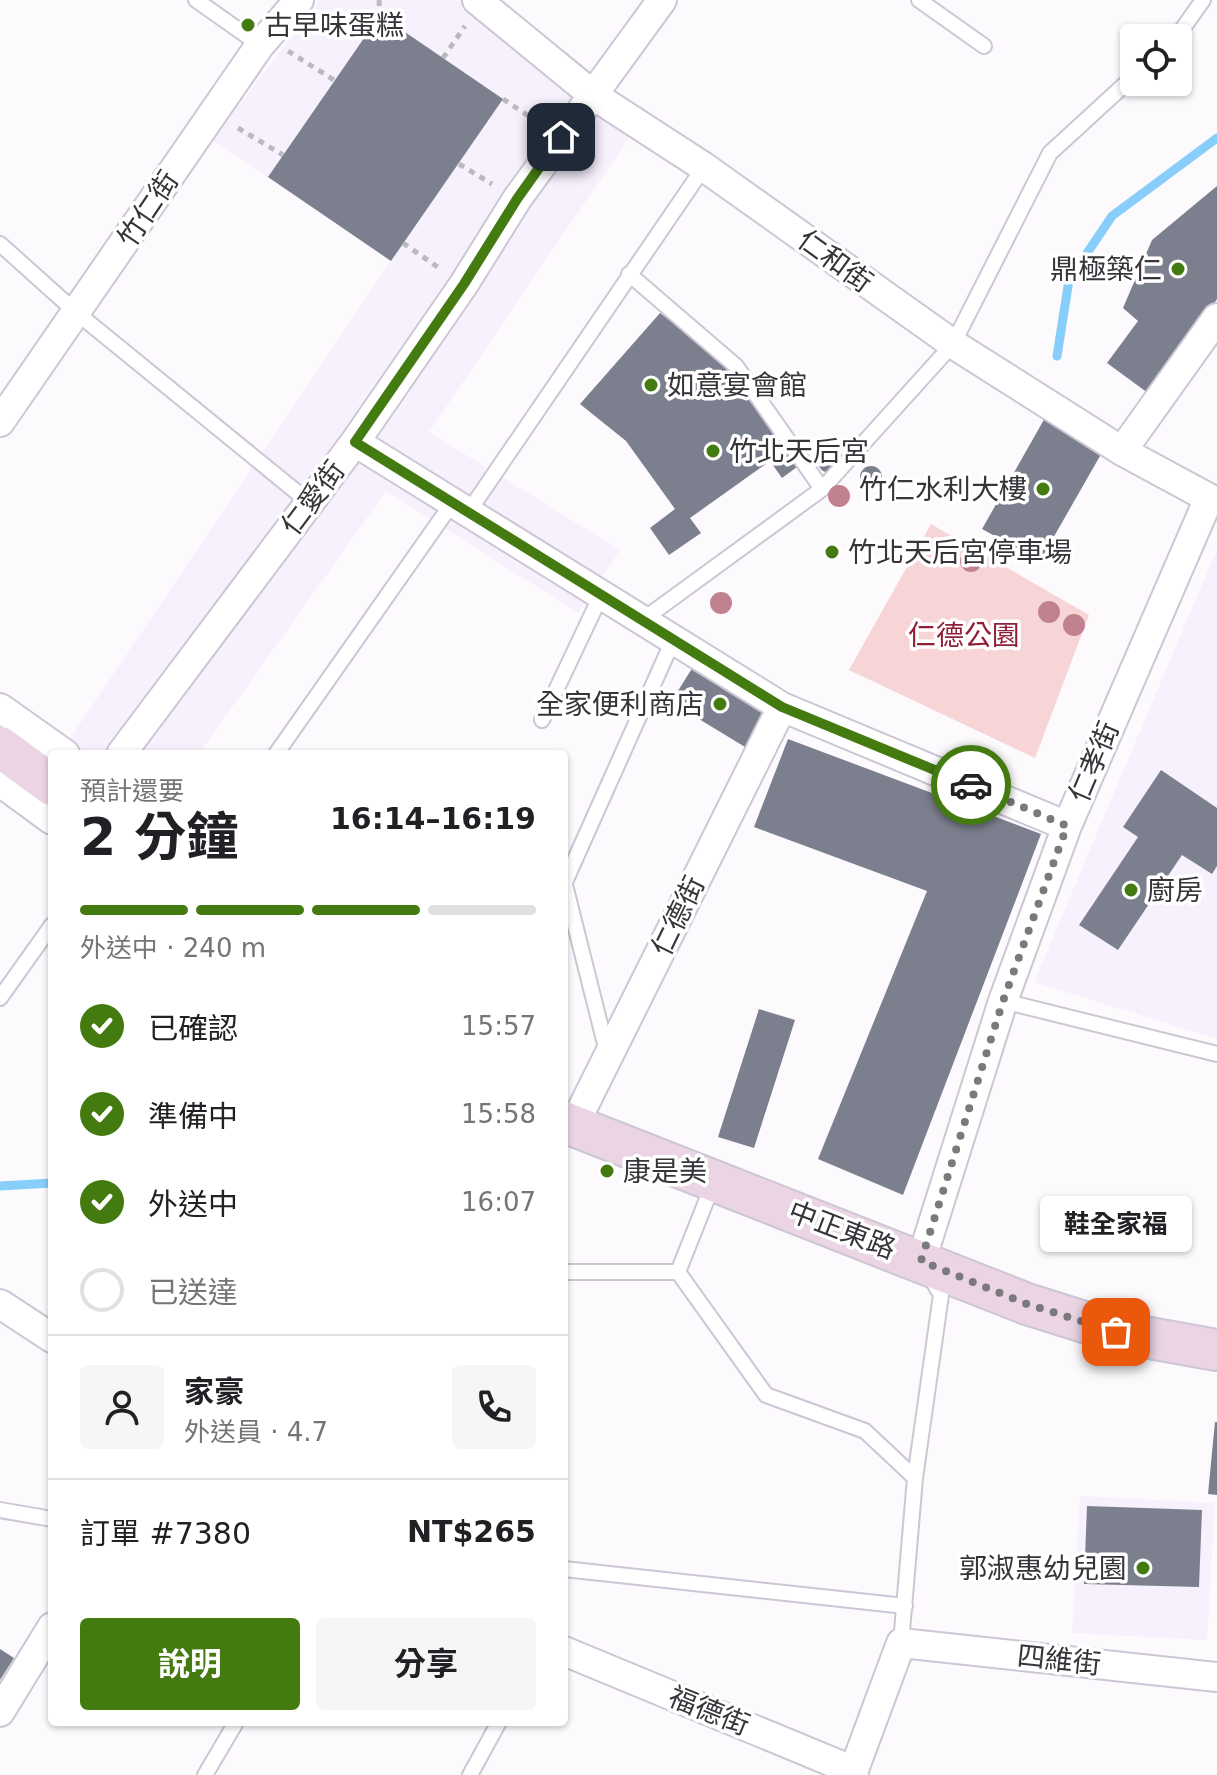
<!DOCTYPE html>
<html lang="zh-TW">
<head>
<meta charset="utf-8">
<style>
  :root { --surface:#fff; --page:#f6f6f6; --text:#202124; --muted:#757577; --line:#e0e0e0; --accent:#447b11 }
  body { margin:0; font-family:"DejaVu Sans","Noto Sans TC",sans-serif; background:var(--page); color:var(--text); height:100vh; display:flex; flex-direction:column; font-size:30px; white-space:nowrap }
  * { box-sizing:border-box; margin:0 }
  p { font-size:26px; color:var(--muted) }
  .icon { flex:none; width:44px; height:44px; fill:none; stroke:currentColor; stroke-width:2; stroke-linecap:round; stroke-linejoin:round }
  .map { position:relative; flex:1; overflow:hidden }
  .panel { position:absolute; left:48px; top:750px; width:520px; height:976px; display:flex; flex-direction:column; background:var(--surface); border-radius:8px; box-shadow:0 2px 6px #0004 }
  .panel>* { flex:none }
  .fabs { position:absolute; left:1120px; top:24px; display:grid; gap:16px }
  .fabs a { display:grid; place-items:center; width:72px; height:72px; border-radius:8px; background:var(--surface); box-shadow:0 2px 6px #0004; font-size:40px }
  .pin { position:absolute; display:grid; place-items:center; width:68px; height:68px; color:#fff; margin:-34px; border-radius:16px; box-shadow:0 4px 12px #0006 }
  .courier { position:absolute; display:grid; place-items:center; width:80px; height:80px; margin:-40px; border:6px solid #447b11; border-radius:50%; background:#fff; color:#222; box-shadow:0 2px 10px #0007 }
  .bubble { position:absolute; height:56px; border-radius:8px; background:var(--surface); box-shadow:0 2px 6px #0004; font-size:26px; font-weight:700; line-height:56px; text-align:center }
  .headline em { font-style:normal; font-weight:700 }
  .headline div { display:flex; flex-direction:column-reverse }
  .headline { display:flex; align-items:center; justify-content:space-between; height:136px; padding:0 32px }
  h1 { font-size:52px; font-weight:700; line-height:60px }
  .bar { display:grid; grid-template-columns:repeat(4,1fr); gap:12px 8px; align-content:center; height:96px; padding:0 32px }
  .bar i { height:10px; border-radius:6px; background:var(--line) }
  .bar .on { background:var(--accent) }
  .bar p { grid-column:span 4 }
  .line { display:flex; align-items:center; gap:20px; padding:0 32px; border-top:2px solid var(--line) }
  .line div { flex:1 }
  .round { display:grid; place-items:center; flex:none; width:84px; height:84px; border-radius:8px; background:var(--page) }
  ol { padding:0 32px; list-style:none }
  li { display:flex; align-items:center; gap:24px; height:88px }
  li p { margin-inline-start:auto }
  li .icon { padding:8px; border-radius:50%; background:var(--accent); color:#fff; stroke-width:4 }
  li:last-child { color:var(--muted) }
  li i { width:44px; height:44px; border:4px solid var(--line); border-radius:50% }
  .cta { display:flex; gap:16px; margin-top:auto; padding:16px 32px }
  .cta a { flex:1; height:92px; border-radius:8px; background:var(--accent); color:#fff; font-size:32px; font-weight:700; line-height:92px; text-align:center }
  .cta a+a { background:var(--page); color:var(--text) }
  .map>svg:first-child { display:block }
</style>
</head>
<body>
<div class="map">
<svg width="1217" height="1775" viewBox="0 0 1217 1775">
  <rect width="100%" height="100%" fill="#fcfafd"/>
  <path fill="#f7f1fe" d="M320 0H465L632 133 429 432 620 550 578 613 386 491 199 754H84L67 743 391 261 212 140Z
    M1217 549V1039L1034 982Z
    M1080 1496 1215 1503 1207 1640 1072 1633Z"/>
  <path fill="#f7d5d7" d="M931 524 1089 615 1035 758 849 670Z"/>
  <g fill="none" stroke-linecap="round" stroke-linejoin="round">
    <path stroke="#87cefa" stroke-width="9" d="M1057 356 1069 280 1112 216 1217 138
      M0 1186 52 1183"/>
  </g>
  <path fill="#7c808e" d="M380 15 503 99 391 261 268 177Z
    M1217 186V299L1152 396 1107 363 1138 321 1123 308 1152 240Z
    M660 313 732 367 801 464 782 478 770 461 690 518 701 533 669 555 650 528 675 509 626 441 580 404Z
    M1046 416 1104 449 1040 561 982 529Z
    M819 464a8 8 0 1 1 16 0a8 8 0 1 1-16 0Z
    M860 477a11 11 0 1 1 22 0a11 11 0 1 1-22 0Z
    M696 662 769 707 745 747 671 702Z
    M788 739 1041 834 903 1195 818 1159 927 891 754 827Z
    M1161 770 1217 808V866L1212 874 1182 855 1118 950 1079 925 1138 837 1123 827Z
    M759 1009 795 1020 754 1148 718 1137Z
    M1215 1422H1217V1495L1208 1494Z
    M1087 1506 1202 1510 1199 1587 1084 1584Z
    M0 1649 14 1658 0 1680Z"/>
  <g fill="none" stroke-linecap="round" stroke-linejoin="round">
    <defs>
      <path id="service" d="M196 0 260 45
        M919 0 984 46
        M1176 38 1203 0
        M0 244 77 313 310 503
        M629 274 736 366 822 489
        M469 511 704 167
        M644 619 822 489 953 344 1050 153 1134 76
        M542 720 602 593
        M276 754 453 502
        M564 881 607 1052
        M565 882 674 638
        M0 998 52 925
        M1003 1001 1217 1054
        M713 1184 678 1272 766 1395 865 1431 915 1478
        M564 1272H678
        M0 1510 52 1519
        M564 1569 905 1606
        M901 1643 915 1478 941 1295 928 1273
        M205 1775 235 1724
        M470 1775 499 1722"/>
      <path id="minor" d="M477 0 593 95 704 167 953 344 1122 451 1209 498 1067 826 1003 1001 921 1261
        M0 422 260 45 299 0
        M355 442 782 707 1067 826
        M1122 451 1217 318
        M0 708 65 754
        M121 754 355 442 464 284 517 199 662 0
        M0 782 52 820
        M574 1125 782 707
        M0 1304 52 1338
        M564 1651 854 1771
        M0 1712 52 1627
        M852 1775 901 1643 1217 1677"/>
      <path id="secondary" d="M0 747 52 785
        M564 1122 1027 1304 1116 1332 1217 1350"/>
    </defs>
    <use href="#service" stroke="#ccc6d5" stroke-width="18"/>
    <use href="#minor" stroke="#ccc6d5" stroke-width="32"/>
    <use href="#secondary" stroke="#ccc6d5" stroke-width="44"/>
    <path stroke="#bbb9bd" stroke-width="5" stroke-dasharray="6 6" stroke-linecap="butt" d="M379 0 380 15
      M288 51 334 80
      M443 58 465 26
      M503 99 539 123
      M238 128 283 155
      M459 164 492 184
      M403 243 442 270"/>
    <use href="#service" stroke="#fff" stroke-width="14"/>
    <use href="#minor" stroke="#fff" stroke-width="28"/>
    <use href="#secondary" stroke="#ebd5e4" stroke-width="40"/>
  </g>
  <g fill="#c18290">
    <circle cx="839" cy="496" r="11"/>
    <circle cx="971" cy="561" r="11"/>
    <circle cx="721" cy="603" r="11"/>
    <circle cx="1049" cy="612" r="11"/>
    <circle cx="1074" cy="625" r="11"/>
  </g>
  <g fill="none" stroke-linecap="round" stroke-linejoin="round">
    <path stroke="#7c797e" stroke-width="8" stroke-dasharray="0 14.4" d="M971 785 1067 826 1003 1001 921 1261 1027 1304 1116 1332"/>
    <path stroke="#447b11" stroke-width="10" d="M561 137 517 199 464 284 355 442 782 707 971 785"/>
  </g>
  <g fill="#447b11" stroke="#fff" stroke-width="3">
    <circle cx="248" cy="25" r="8"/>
    <circle cx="1178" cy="269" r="8"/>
    <circle cx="651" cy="385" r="8"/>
    <circle cx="713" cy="451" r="8"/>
    <circle cx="1043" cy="489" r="8"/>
    <circle cx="832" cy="552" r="8"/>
    <circle cx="720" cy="704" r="8"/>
    <circle cx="1131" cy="890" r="8"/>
    <circle cx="607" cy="1171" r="8"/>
    <circle cx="1143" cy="1568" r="8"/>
  </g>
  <g text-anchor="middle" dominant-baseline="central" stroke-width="7" stroke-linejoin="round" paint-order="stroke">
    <g font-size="28" fill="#37343a" stroke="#fff" text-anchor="start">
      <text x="264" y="25">古早味蛋糕</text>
      <text x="1162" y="269" text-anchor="end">鼎極築仁</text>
      <text x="667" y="385">如意宴會館</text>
      <text x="729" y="451">竹北天后宮</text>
      <text x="1027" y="489" text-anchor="end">竹仁水利大樓</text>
      <text x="848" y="552">竹北天后宮停車場</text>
      <text x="704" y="704" text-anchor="end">全家便利商店</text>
      <text x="1147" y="890">廚房</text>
      <text x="623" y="1171">康是美</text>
      <text x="1127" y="1568" text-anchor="end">郭淑惠幼兒園</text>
    </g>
    <g font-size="28" fill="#37343a" stroke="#fff">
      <text transform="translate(148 209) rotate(-56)">竹仁街</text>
      <text transform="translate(835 261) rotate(36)">仁和街</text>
      <text transform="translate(313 498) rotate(-53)">仁愛街</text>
      <text transform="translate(1094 762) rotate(-67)">仁孝街</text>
      <text transform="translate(678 916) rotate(-64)">仁德街</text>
      <text transform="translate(842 1230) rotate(21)">中正東路</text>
      <text transform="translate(1059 1660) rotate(6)">四維街</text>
      <text transform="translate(709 1711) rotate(22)">福德街</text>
    </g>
    <g font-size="28" fill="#901f37" stroke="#fff">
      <text x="964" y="635">仁德公園</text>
    </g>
  </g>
</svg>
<div class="fabs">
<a><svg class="icon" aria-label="locate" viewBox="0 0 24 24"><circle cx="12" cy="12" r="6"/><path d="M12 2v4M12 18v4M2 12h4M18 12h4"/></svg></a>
</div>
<div class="pin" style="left:1116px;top:1332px;background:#ea580c"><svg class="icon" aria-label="bag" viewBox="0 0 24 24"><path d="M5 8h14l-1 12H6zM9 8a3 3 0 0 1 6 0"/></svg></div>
<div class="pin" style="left:561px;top:137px;background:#1f2937"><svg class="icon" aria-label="home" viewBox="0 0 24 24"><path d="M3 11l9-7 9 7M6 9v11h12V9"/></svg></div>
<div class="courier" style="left:971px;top:785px"><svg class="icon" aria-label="car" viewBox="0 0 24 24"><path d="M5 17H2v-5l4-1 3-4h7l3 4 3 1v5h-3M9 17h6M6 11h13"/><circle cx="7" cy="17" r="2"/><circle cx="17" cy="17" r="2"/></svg></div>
<div class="bubble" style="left:1040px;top:1196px;width:152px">鞋全家福</div>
<section class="panel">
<div class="headline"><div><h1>2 分鐘</h1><p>預計還要</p></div><em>16:14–16:19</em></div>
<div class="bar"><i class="on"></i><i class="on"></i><i class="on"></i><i></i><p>外送中 · 240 m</p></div>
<ol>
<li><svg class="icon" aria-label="check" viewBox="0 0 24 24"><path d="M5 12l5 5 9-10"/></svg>已確認<p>15:57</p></li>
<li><svg class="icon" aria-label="check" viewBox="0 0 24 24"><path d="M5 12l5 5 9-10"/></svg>準備中<p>15:58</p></li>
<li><svg class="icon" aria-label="check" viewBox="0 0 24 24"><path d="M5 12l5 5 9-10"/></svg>外送中<p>16:07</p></li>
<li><i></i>已送達</li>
</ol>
<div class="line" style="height:144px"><a class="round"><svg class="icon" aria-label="person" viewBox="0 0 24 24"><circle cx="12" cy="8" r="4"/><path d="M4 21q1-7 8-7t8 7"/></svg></a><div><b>家豪</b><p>外送員 · 4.7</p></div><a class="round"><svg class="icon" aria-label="phone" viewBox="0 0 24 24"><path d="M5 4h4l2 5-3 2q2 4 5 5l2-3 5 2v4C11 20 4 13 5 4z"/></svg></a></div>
<div class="line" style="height:104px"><div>訂單 #7380</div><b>NT$265</b></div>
<div class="cta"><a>說明</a><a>分享</a></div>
</section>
</div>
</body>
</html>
